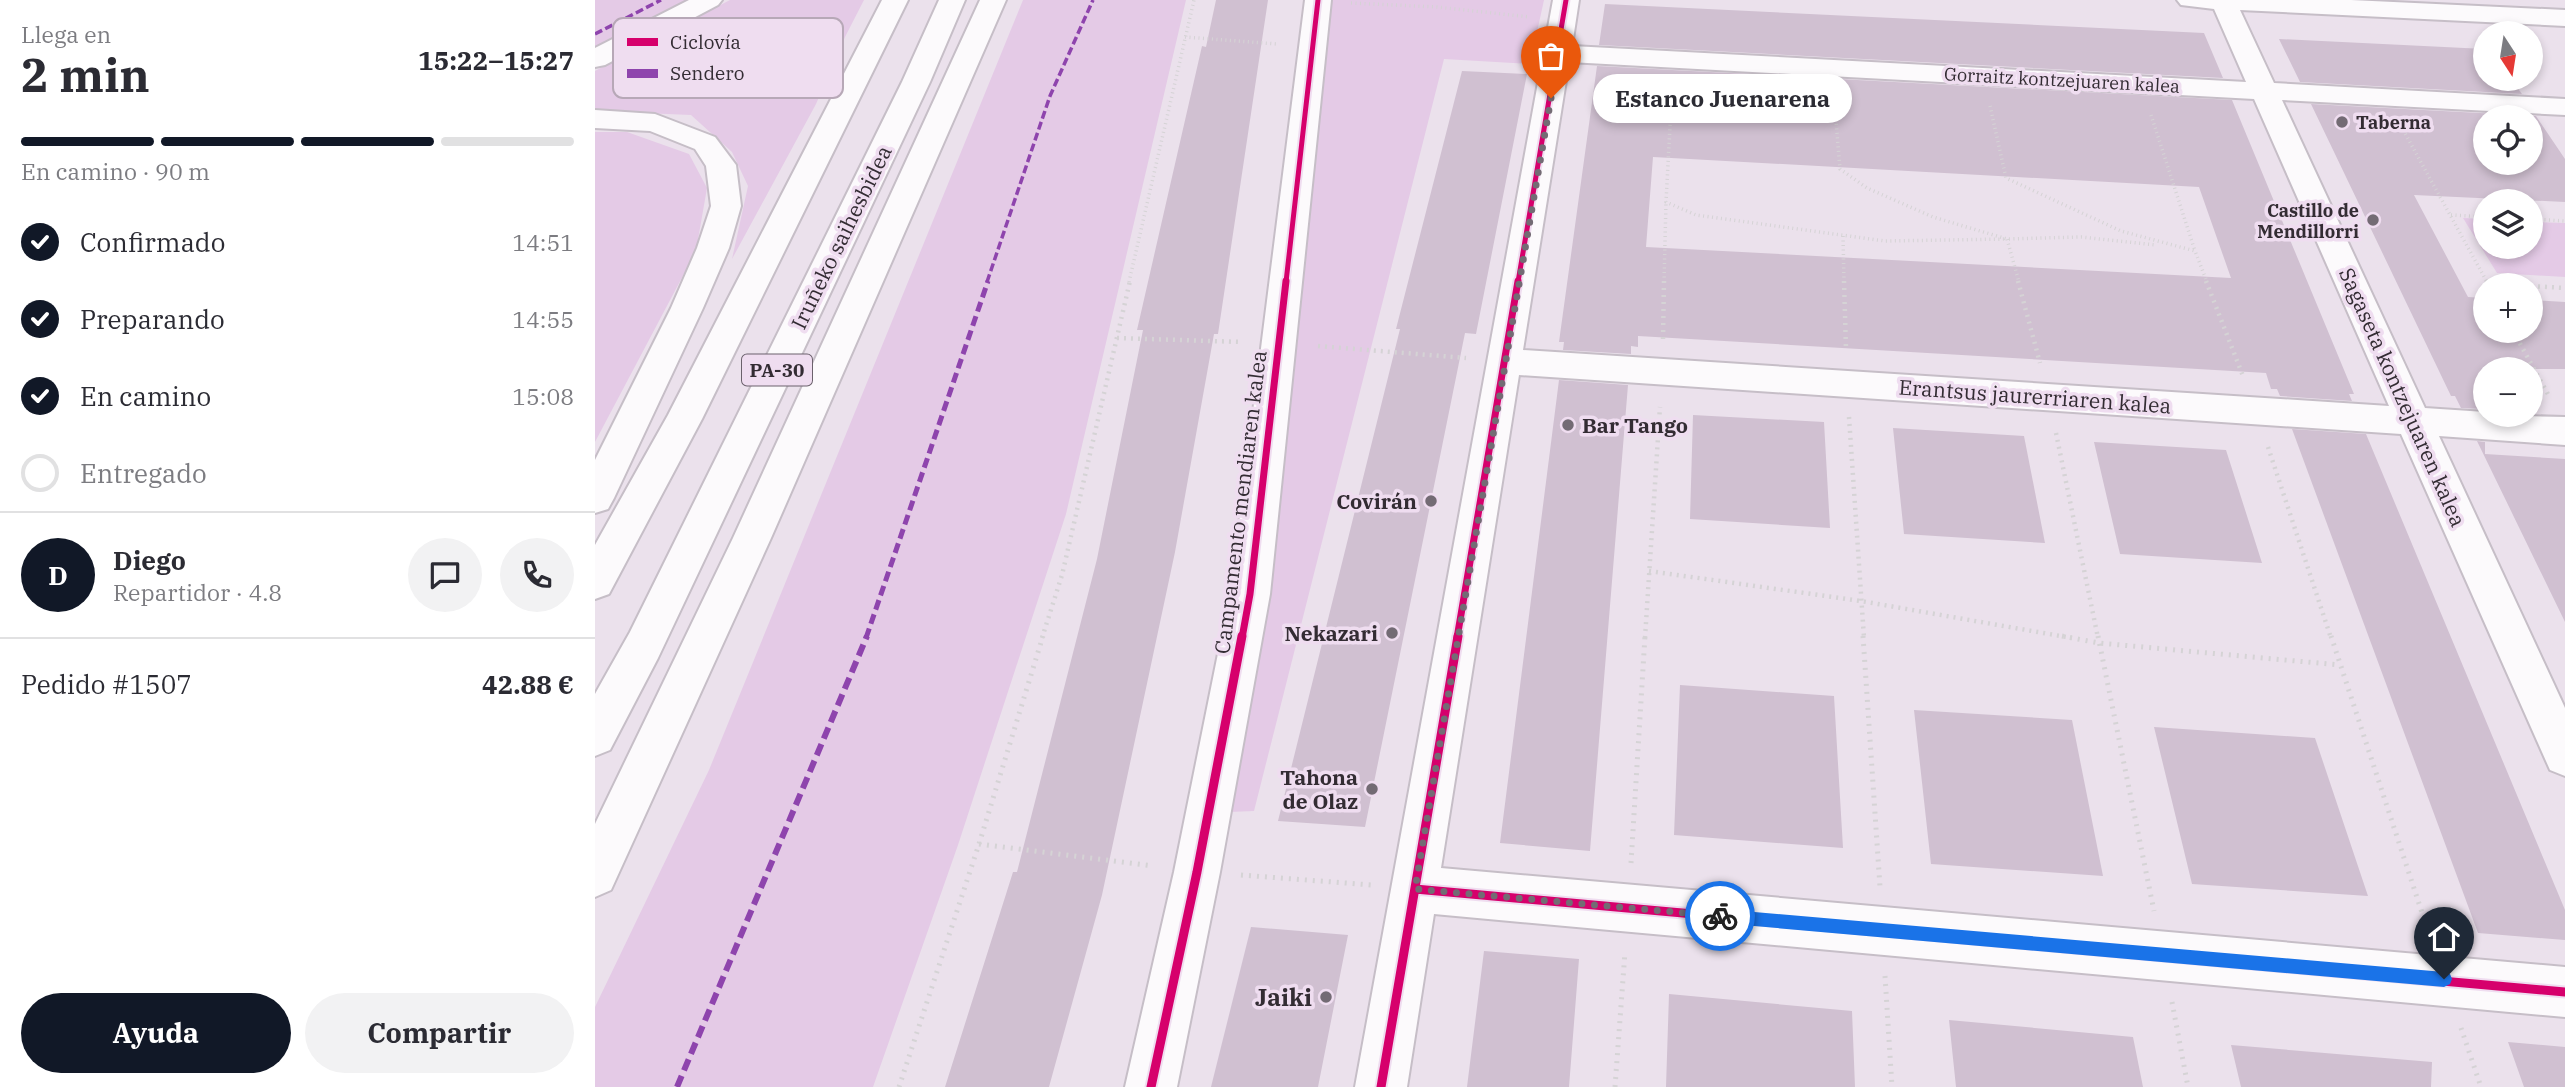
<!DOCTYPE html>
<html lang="es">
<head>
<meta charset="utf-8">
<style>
  :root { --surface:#fff; --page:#f2f2f3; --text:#2b2b33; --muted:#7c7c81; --line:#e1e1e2; --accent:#111827 }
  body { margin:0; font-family:"IBM Plex Serif",serif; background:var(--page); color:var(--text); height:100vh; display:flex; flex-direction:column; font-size:26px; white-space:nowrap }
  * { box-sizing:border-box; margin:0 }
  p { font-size:23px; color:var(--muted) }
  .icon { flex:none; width:38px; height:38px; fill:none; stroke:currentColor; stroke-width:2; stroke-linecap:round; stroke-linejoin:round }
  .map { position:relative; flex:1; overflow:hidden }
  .details { display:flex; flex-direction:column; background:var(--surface); width:595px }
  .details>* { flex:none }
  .needle { width:46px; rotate:168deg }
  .buttons { position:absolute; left:1878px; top:21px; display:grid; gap:14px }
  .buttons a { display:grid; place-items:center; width:70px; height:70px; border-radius:50%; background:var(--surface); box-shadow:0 4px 10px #0003; font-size:35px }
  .pin { position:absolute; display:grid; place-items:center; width:60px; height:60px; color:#fff; margin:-72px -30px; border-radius:50% 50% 50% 0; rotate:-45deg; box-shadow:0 0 7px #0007 }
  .pin .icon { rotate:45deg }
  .courier { position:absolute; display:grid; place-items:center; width:70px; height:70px; margin:-35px; border:5px solid #1a73e8; border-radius:50%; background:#fff; color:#222; box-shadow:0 2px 9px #0007 }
  .bubble { position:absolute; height:49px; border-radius:24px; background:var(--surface); box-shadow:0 4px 10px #0003; font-size:23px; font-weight:700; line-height:49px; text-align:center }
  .headline em { font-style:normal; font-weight:700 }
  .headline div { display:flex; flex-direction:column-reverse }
  .headline { display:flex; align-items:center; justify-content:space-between; height:119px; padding:0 21px }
  h1 { font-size:46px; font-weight:700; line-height:52px }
  .bar { display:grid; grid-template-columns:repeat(4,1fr); gap:10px 7px; align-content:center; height:84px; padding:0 21px }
  .bar i { height:9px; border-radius:5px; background:var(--line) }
  .bar .selected { background:var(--accent) }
  .bar p { grid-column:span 4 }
  .line { display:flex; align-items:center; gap:18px; padding:0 21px; border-top:2px solid var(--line) }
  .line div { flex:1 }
  .round { display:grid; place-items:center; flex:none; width:74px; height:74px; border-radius:37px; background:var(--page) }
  ol { padding:0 21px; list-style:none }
  li { display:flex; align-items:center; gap:21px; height:77px }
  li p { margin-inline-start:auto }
  li .icon { padding:7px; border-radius:50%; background:var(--accent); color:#fff; stroke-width:4 }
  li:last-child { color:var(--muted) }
  li i { width:38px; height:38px; border:4px solid var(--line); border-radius:50% }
  .action { display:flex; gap:14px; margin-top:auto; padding:14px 21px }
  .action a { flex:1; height:80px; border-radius:42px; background:var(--accent); color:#fff; font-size:28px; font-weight:700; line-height:80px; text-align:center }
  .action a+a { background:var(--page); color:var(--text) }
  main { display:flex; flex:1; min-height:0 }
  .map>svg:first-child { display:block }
</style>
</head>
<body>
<main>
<section class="details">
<div class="headline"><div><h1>2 min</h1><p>Llega en</p></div><em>15:22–15:27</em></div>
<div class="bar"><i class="selected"></i><i class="selected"></i><i class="selected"></i><i></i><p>En camino · 90 m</p></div>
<ol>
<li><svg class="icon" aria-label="check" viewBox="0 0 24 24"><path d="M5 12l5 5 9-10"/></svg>Confirmado<p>14:51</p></li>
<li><svg class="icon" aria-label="check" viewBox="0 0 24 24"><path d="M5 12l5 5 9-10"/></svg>Preparando<p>14:55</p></li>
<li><svg class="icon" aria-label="check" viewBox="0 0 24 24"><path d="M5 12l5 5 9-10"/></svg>En camino<p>15:08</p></li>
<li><i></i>Entregado</li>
</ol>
<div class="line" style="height:126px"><b class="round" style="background:var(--accent);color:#fff">D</b><div><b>Diego</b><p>Repartidor · 4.8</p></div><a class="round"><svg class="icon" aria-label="chat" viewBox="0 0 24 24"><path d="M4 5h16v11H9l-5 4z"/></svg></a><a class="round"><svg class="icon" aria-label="phone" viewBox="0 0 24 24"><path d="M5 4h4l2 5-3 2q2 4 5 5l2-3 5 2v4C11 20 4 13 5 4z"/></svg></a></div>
<div class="line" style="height:91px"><div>Pedido #1507</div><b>42.88 €</b></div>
<div class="action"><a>Ayuda</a><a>Compartir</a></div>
</section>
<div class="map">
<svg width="1970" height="1087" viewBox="0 0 1970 1087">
  <rect width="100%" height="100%" fill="#ebe1ec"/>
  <path fill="#e4cae6" d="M0 0H93L0 48Z
    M135 0H269L250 37 221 104 137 259 153 186 137 152 96 115 0 111V71Z
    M428 0H591L471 514 363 845 278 1087H0V1007L114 770Z
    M735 0H949L935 64 849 59 659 811 634 812Z
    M0 132H32L94 154 112 188 101 251 0 442Z
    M1868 218 1890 219V247H1936V222L1970 223V277L1902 273Z"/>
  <path fill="#d0c0d1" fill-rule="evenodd" d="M621 0H673L623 334H619L580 552 507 895 454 1087H350L418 872H422L502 559 548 330H542L607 46 611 47Z
    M1010 4 1609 33 1628 78 1004 45Z
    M1684 39 1890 49V79H1916L1927 94 1705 82Z
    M1002 66 1637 100 1759 394H1754L1757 401 1685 396 1682 389H1676L1671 373 1043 336V347L1036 346V354L968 350 969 342H964ZM1058 157 1604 187 1636 278 1051 247Z
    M867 71 932 74 881 334 870 333 770 827 683 821 805 329H801Z
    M1716 104 1941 116 1970 159V202L1819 195 1873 297 1890 298V331H1936V300L1970 302V369H1890V409L1866 408 1860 396H1856ZM1890 117H1936V163H1890Z
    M964 380 1033 385 995 851 905 843Z
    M1098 415 1229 422 1235 528 1095 519Z
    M1298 428 1429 436 1450 543 1309 534Z
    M1697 429 1771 434 1970 910V940L1883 933Z
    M1882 441 1890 442V454L1970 459V622Z
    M1499 442 1631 450 1667 563 1525 554Z
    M1085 685 1239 696 1248 848 1079 835Z
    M1319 710 1477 720 1508 876 1336 864Z
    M1559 727 1720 738 1773 896 1597 884Z
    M656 927 753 935 723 1087H616Z
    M889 951 984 959 974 1087H872Z
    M1074 994 1257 1011 1260 1087H1071Z
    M1354 1020 1538 1037 1548 1087H1361Z
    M1913 1042 1970 1047V1087H1929Z
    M1636 1045 1837 1062 1836 1087H1646Z"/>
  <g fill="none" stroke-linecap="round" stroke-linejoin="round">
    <defs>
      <path id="minor" d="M710 0H736L675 594 625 872 582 1087H530L579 872 635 594Z
        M958 0H984L977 46 1651 82 1619 9 1586 5 1582 0H1756L1970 10V26L1645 10 1679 83 1970 99V115L1687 100 1830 408 1890 412V415L1970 417V445L1844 436 1970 708V776L1955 770 1806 434 924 375 846 868 1970 967V1017L839 914 812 1087H760ZM974 62 1659 99 1794 406 928 350Z"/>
      <path id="highway" d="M94 0H127L123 5 10 65 0 67V48Z
        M287 0H313L107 419 14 594 0 599V545L73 415Z
        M344 0H370L335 82 63 658 15 750 0 756V694L35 632 307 82Z
        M385 0H411L176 538 16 890 0 897V824L138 538Z
        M0 110 60 114 120 137 141 165 146 206 134 248 108 308 19 498 13 509 0 513V460L76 308 102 248 116 206 111 166 100 149 55 131 0 128Z"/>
    </defs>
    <use href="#minor" stroke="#c6bec7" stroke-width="4"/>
    <use href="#highway" stroke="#c6bec7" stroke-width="4"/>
    <path stroke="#d5d3d5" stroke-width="3.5" stroke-dasharray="1 3.5" stroke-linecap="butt" d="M756 3 842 7 935 17
      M590 37 682 44
      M1077 89 1071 202 1101 215 1290 241 1412 239 1424 282
      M1239 97 1245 169 1272 188 1338 217 1412 239 1486 237 1561 245
      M1395 106 1411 178 1526 231 1600 251 1612 282
      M1556 115 1600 251
      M1806 126 1892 282
      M1856 215 1890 217
      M1936 219 1970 221
      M1248 236 1249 282
      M534 282 599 0
      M1069 282 1071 202"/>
    <path stroke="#d5d3d5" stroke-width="4.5" stroke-dasharray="2 5" stroke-linecap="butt" d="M1249 281 1251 349
      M1423 281 1445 363
      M1611 281 1648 376
      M1891 281 1893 285
      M1892 283 1929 285
      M1936 286 1970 288
      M1918 331 1954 396
      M522 338 647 342
      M1068 339 1069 281
      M723 346 871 358
      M1254 417 1269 638
      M1461 433 1503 638
      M1673 447 1736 638
      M1054 571 1266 601 1477 638
      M447 638 467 575 535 281
      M1050 638 1065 407"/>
    <path stroke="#d5d3d5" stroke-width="5" stroke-dasharray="2 6" stroke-linecap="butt" d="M1268 636 1285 887
      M1467 636 1504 643 1745 665
      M1503 636 1559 911
      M1736 636 1834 934
      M384 844 558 866
      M1036 863 1050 636
      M646 875 777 885
      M1290 976 1297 1087
      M1577 1002 1593 1087
      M1866 1028 1886 1087
      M304 1087 384 844 448 636
      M1020 1087 1030 952"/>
    <use href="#minor" fill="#fcfafc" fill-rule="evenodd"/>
    <use href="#highway" fill="#fcfafc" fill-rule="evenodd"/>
    <path stroke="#8e44ad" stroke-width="3.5" stroke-dasharray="8 3.5" stroke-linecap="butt" d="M0 34 66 0
      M392 282 455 96 498 0"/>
    <path stroke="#8e44ad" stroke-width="5" stroke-dasharray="10 5" stroke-linecap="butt" d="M271 638 393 281"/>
    <path stroke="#8e44ad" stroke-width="6" stroke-dasharray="12 6" stroke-linecap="butt" d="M82 1087 272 636"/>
    <defs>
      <path id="cycleway-far2" d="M691 282 723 0
        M923 282 971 0"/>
      <path id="cycleway-far1" d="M647 638 655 594 691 281
        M862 638 923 281"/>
      <path id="cycleway" d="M820 889 1970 992
        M556 1087 602 872 647 636
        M786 1087 863 636"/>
    </defs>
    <use href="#cycleway-far2" stroke="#efddf0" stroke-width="9"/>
    <use href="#cycleway-far1" stroke="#efddf0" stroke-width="11"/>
    <use href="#cycleway" stroke="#efddf0" stroke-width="13"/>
    <use href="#cycleway-far2" stroke="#d6006c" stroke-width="5"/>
    <use href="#cycleway-far1" stroke="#d6006c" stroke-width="7"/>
    <use href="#cycleway" stroke="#d6006c" stroke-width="9"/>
  </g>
  <path fill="#1a73e8" d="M1125 909 1849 972 1855 974 1857 979 1855 984 1849 987 1125 923 1118 916Z"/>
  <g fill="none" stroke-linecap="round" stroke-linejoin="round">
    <path stroke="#736b74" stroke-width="7" stroke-dasharray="0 12.6" d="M956 98 820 889 1125 916"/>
  </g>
  <g fill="#736b74" stroke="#efddf0" stroke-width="2.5">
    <circle cx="1747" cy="122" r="7"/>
    <circle cx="1778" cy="220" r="7"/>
    <circle cx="973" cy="425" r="7"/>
    <circle cx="836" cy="501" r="7"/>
    <circle cx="797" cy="633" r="7"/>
    <circle cx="777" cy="789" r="7"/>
    <circle cx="731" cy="997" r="7"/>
  </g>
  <g text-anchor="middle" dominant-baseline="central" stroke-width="7" stroke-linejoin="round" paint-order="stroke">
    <g font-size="18" fill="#332c33" stroke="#efddf0">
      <text transform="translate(1467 80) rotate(3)">Gorraitz kontzejuaren kalea</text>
    </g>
    <g font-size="18" font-weight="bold" fill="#332c33" stroke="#efddf0" text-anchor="start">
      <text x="1761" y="122">Taberna</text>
      <text x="1764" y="210" text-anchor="end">Castillo de<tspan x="1764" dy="21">Mendillorri</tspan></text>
    </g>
    <rect fill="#efddf0" stroke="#6b616c" stroke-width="2" x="147" y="354.5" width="70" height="31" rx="5"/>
    <g font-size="19" font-weight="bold" fill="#332c33">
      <text x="182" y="370">PA-30</text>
    </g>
    <g font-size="21" fill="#332c33" stroke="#efddf0">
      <text transform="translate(246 237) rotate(-64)">Iruñeko saihesbidea</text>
      <text transform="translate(1440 396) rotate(4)">Erantsus jaurerriaren kalea</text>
      <text transform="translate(1808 397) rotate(66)">Sagaseta kontzejuaren kalea</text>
      <text transform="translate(645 502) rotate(-83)">Campamento mendiaren kalea</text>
    </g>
    <g font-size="21" font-weight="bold" fill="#332c33" stroke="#efddf0" text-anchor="end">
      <text x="987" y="425" text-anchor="start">Bar Tango</text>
      <text x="822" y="501">Covirán</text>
      <text x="783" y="633">Nekazari</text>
      <text x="763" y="777">Tahona<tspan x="763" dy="24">de Olaz</tspan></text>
    </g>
    <g font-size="24" font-weight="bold" fill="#332c33" stroke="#efddf0" text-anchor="end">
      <text x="717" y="997">Jaiki</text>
    </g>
  </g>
  <rect x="18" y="18" width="230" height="80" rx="10" fill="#efddf0" stroke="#b7a8b7" stroke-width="2"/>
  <rect x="32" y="38" width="31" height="8" fill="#d6006c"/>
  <rect x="32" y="69" width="31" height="9" fill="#8e44ad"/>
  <g font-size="19" fill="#332c33">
    <text x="75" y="49">Ciclovía</text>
    <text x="75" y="80">Sendero</text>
  </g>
</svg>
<div class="buttons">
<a><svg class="needle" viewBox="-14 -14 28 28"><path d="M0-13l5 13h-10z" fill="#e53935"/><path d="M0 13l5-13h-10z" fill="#7c7c81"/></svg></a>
<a><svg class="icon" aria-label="locate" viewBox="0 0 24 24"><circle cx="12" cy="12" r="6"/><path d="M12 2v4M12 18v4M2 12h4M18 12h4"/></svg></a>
<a><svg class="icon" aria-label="layers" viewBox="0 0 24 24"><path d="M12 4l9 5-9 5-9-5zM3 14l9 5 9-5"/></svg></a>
<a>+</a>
<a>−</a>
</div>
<div class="pin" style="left:956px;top:98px;background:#ea580c"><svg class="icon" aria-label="bag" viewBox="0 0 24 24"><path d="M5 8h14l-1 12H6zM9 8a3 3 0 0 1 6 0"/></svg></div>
<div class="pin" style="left:1849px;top:979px;background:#1f2937"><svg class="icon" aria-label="home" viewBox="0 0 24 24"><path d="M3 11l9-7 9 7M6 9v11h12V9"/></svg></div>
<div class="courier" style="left:1125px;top:916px"><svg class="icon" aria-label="bike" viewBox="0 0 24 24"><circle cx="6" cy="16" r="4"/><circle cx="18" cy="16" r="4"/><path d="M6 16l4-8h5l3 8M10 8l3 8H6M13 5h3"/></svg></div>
<div class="bubble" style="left:998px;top:74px;width:259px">Estanco Juenarena</div>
</div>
</main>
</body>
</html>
